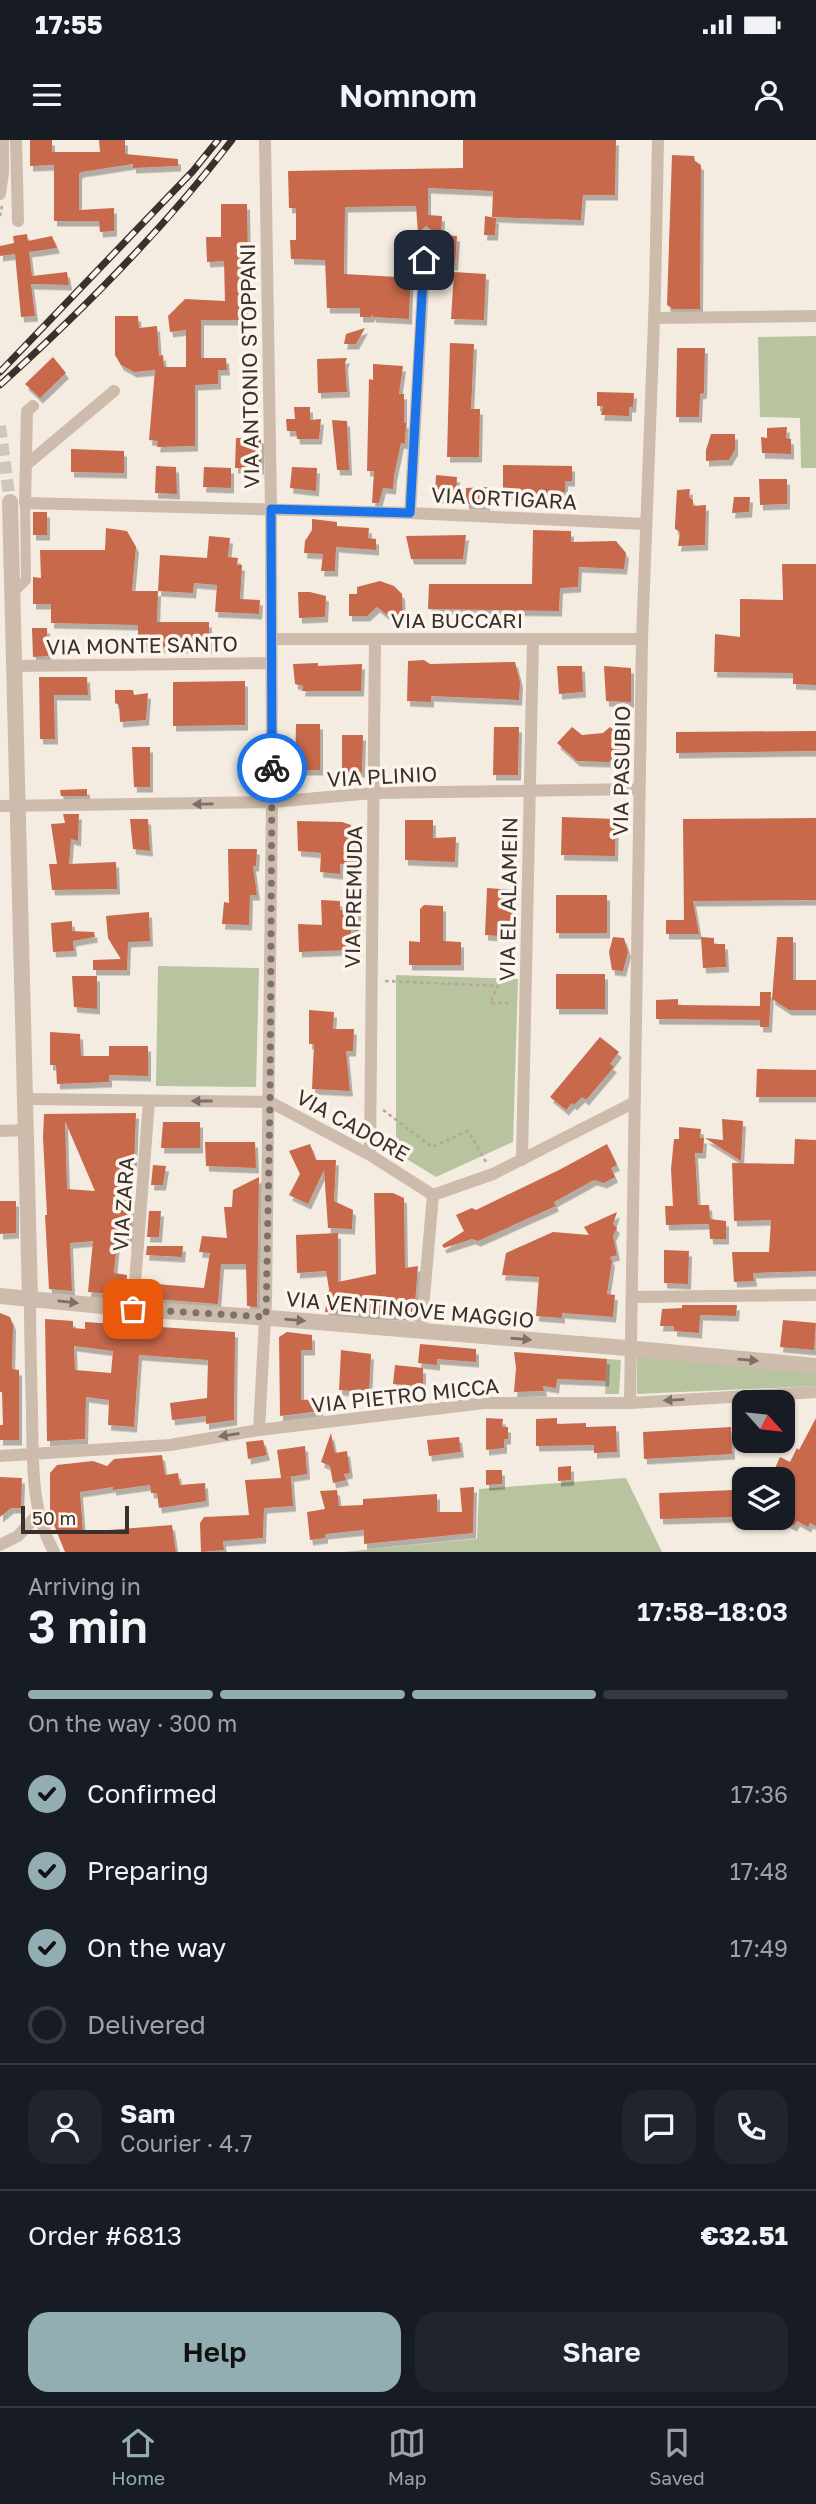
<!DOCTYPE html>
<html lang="en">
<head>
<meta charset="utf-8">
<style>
  :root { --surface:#171b24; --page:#20242c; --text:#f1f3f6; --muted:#9ea1a6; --line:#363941; --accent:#92aeb2 }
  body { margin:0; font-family:"Golos Text",sans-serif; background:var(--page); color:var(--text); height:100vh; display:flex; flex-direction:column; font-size:26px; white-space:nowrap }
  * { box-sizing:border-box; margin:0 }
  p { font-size:23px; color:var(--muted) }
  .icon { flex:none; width:38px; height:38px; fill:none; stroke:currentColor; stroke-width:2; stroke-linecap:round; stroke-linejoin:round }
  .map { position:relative; height:1412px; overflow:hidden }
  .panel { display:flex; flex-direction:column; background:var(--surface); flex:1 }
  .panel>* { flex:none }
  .needle { width:46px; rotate:117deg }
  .controls { position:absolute; left:732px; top:1250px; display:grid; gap:14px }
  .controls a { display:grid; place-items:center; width:63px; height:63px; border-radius:14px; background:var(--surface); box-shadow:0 2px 5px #0004; font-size:35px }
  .scale { position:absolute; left:21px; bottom:18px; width:108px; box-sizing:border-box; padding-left:7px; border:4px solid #3b302b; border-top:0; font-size:19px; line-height:24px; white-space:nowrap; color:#3b302b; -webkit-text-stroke:5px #fbf5ee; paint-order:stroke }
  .pin { position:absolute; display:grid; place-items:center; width:60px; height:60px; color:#fff; margin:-30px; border-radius:14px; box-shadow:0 4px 10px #0006 }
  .courier { position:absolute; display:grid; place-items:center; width:70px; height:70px; margin:-35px; border:5px solid #1a73e8; border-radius:50%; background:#fff; color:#222; box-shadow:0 2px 9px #0007 }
  .head em { font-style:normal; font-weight:600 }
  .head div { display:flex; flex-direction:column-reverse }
  .head { display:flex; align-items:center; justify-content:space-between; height:119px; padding:0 28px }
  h1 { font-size:46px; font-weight:600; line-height:52px }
  .bar { display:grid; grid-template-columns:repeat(4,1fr); gap:10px 7px; align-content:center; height:84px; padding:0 28px }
  .bar i { height:9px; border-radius:5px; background:var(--line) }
  .bar .active { background:var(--accent) }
  .bar p { grid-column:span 4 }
  .line { display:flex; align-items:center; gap:18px; padding:0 28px; border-top:2px solid var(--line) }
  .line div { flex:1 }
  .round { display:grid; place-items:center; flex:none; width:74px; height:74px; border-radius:21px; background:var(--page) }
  ol { padding:0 28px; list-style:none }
  li { display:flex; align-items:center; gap:21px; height:77px }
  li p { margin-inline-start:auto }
  li .icon { padding:7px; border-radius:50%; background:var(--accent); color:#111; stroke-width:4 }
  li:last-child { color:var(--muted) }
  li i { width:38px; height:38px; border:4px solid var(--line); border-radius:50% }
  .action { display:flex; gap:14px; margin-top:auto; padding:14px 28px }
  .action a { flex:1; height:80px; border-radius:21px; background:var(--accent); color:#111; font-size:28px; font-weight:600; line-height:80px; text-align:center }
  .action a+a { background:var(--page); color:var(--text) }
  .status { display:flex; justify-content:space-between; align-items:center; height:49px; padding:0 35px; background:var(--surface); direction:ltr }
  .status svg { height:19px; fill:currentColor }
  header { display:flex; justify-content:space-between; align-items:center; height:91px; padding:0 28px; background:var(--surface); font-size:32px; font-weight:600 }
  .tab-bar { display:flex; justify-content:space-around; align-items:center; height:98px; border-top:2px solid var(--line); background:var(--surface); font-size:19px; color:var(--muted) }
  .tab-bar a { display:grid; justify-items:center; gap:4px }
  .tab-bar .active { color:var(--accent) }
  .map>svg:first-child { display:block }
</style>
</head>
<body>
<div class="status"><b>17:55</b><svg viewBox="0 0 49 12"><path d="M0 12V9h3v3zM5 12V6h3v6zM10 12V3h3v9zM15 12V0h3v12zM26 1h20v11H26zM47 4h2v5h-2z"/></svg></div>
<header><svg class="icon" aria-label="menu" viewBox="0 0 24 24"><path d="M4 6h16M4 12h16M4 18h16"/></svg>Nomnom<svg class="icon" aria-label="person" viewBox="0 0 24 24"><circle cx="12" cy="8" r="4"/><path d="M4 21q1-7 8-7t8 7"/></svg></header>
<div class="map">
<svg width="816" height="1412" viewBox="0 0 816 1412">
  <defs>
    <filter id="shadow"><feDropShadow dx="3" dy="5.5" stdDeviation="0" flood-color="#0004"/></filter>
  </defs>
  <rect width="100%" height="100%" fill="#f4ebe1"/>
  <path fill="#b8c4a0" d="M816 196V328H801L800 278 760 277 758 197Z
    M158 826 259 828 256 947 156 946Z
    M396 835 518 839 513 1002 436 1037 400 1015 396 1004Z
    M637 1216 816 1232V1246L637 1254Z
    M607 1219 621 1220 619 1254H605Z
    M626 1338 662 1412H344L477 1399 479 1349Z"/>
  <path fill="#c8694b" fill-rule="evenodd" filter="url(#shadow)" d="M30 0H52V12H100L99 0H125V14L178 19V26L133 28V24L81 32 79 34V70L114 68V91L100 92 99 81H54V25L30 26Z
    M463 0H616L615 55H583L581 80 492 77 493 51 428 48V75L442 76 441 95 457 96 455 125 433 124 434 92 426 86 418 93 416 66 345 67 344 134 398 137 399 93 417 94 416 124H411L409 179 373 177V174L371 177H360V168H327L325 120 291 119 290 100H296V68H289L288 31 463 28Z
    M672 15 694 16 695 21 701 25 700 169H673L667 165Z
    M221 64H247L248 120 244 180H201V218H226L227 230H218V244L195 245V306L157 307 158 301 149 300 155 230 134 232 121 225 115 215V176H138L139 188 157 186 159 216 163 215 164 227H186V190L170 192 168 176 185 159 225 161 224 121 207 122 206 97H221Z
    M485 76 496 78 495 95H484Z
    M27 94 28 101 52 96 57 108 29 112 32 136 67 132 69 145 31 144 35 176 21 177 15 114 0 116V106L14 103 13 96Z
    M454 132 486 134 484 180 451 179Z
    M365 188 356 204H344L346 194Z
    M450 203 474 204 471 269H480L479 317H447Z
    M677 208H705L704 253 700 254 699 277H676Z
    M53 217 66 233 40 258 25 244Z
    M347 218 345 223 347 252 318 253 317 219Z
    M373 224 403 226 399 254H404V283H406L405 304 401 303 394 336 393 349 383 348 379 363H372L374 331H367L369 239 373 240Z
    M597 252 634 253 633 267H629V276L601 275 603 266H597Z
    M294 267H310V280L321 279 319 299H297L296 291H287L286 279H295Z
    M332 280 347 281 349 330H337Z
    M787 287 786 298 791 299V314L762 313 761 297 767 298V288Z
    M711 294H735V310L729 320 706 321V310Z
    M236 298H261V329L235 328Z
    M71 309 124 311V333L71 332Z
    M503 325 572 326V341H565V352L503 355Z
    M156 326 176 327 177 354 155 353Z
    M204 327 231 328V348L203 347Z
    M292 327 317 328 316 351 290 348Z
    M436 335 457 337 456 358H435Z
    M759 339H787V364L760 365Z
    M489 347 487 365 466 364V348Z
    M690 349 689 357 693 360V366L706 365 705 405 678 406 680 392 675 389V385L677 350Z
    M734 357H750L749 372 732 373Z
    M33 372H47V395H33Z
    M312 379 337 382V386L369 388 368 398 376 399V410L336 407 335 431H321L323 414 304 413 305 401 312 390Z
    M106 388 127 391 136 407 132 451H158L157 482H209V508L138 507V485L51 483V464H33V437L41 438 40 410H105Z
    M533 390 571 391V402L616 401 626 413 624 429 579 427 578 447 560 448 559 471 428 469 429 444H532Z
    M466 395 463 419H411L406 396Z
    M209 396 230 398 228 417 238 418 237 425H242L240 459 260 460 259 474 215 472 217 445 194 443 193 453 158 451 160 415 207 418Z
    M782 424H816V545L793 544V533L714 532 715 494 740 497V459L783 460Z
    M380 441 394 446 402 454 403 475 386 474 377 467 367 476H349V454H357V447Z
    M298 452H310L326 456 325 477 299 478Z
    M32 488H47L48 516 33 517Z
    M424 520 430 524 515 522 520 542 519 560 431 556V562L407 561 408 521Z
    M318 523V526L362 524 361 551H302L303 546 295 544 293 524Z
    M557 526H582L583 552 559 554Z
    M604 526 631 528V562L606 561Z
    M39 537H87L88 555H54L55 599H40Z
    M245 541V585L173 586V542Z
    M115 550H133L134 555 148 553 146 580 120 582 119 565 115 563Z
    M296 584H320V630H295Z
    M494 587H519L518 635H493Z
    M572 587 582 595 603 593 610 587 627 601 609 622 577 621 557 603Z
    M816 591V611L676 613V592Z
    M342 595H363L362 632H342Z
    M132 607H150V647H134Z
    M87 649V656H61L60 650Z
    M63 674H79L78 701 71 699 69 724 116 722 117 749 52 750 49 724H57L51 684 65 683Z
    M562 677 616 679 615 716 561 715Z
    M816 678V760L693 761 699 794H666V780H684L683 679Z
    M130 679H148L150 711 133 709Z
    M405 680H433V698L456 697 455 722 405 720Z
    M297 681 342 682 351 685 350 704 358 705 357 726 340 724V734L320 732 321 713 298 711Z
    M228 709H257L256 726H253L257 755H250L249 785 222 784 224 762 229 763Z
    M487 748 513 750V797L485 795Z
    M556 755H607V793H556Z
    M321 760 340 761V770L358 769V791L351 790V810L299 812 298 784 322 785Z
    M424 765 443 766V801L461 802V825H409V801L420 802V769Z
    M149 772 150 801 128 802 127 830H93V820L121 819 108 798 106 776Z
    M72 781V791L94 792 95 797 73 801 74 811 53 812 51 783Z
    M613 797 624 798 628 812 623 831 612 830 609 812Z
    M701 797 714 798V804H725L726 827 703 828Z
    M777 797H793V840H816V870H789L772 859Z
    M556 834H605V869H556Z
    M72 836H97V869L74 867Z
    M760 852H771L769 887H760V880L656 879V860L678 859V865L760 866Z
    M309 870 334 872 333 889H354L353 911H346L350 951 312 949 314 904H309Z
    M50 892 80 894 81 916H109V906H148V936L109 935V942L57 944 56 925H50Z
    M600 897 619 912 610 924 614 927 586 960 582 957 574 965 572 963 566 970 550 957Z
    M757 929 816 930V957H756Z
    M136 973 134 1027H127L125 1052 132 1053 130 1097 129 1103 117 1102 114 1133 127 1135 125 1155 88 1152 93 1101 70 1103 72 1151 49 1149 45 1075H47L43 998 44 974ZM65 981 95 1051 67 1049Z
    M722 979 743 981 741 1021 705 998 723 1000Z
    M163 982H200V1008H161Z
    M679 987 701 989 700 998H704L703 1013H695L698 1065H709L710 1079 726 1081V1099H710L709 1084 666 1085 665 1066H673L671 1029 674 999H679Z
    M795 999 816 1000V1131L753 1133 754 1141 734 1142 732 1112H769L771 1080 734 1081 732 1023 794 1024Z
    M205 1002H255L256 1028 206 1026Z
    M310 1004 316 1020H336L334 1061 353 1070 352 1089 328 1088 324 1030 308 1064 289 1055 300 1034 289 1011Z
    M607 1004 617 1025 611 1028 615 1037 604 1043 594 1040 554 1062 556 1066 478 1101 472 1099 444 1108 442 1105 464 1091 456 1075 472 1068 476 1070 559 1030Z
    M153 1025 166 1026 163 1045H151Z
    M259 1037 257 1167 247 1166 246 1124H221L218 1164 143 1158 144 1143 204 1148 210 1113 199 1112 202 1096 227 1098 224 1067H232L233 1050Z
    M374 1053H393L404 1058 405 1128 418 1126 414 1176 325 1172 329 1149 326 1131 297 1133 296 1095 338 1093V1142L376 1134Z
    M0 1061H16V1093L0 1094Z
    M149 1071H161L159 1097H147Z
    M617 1072 613 1084 617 1088 613 1096 617 1115 610 1117 612 1121 607 1154 615 1155 613 1177 562 1173V1178L536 1176 539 1137 502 1135 506 1113 553 1092 589 1095 584 1087Z
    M147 1106H183L182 1117 146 1115Z
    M664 1110 689 1111 688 1144 664 1143Z
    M682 1165H737L736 1176 700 1175 699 1193 674 1191V1186H660L662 1169 682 1168Z
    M0 1173 10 1177 13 1185 12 1229 19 1230V1300H0V1285H3L2 1252H0Z
    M45 1179 73 1181V1188L85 1189V1182L235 1192 234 1280 206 1284V1276L172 1280 170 1263 207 1258 208 1220 139 1215 134 1287 108 1285 109 1260 86 1257 85 1299 47 1301ZM74 1206 113 1211 111 1233 75 1230Z
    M783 1180 816 1183 814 1210 780 1207Z
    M287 1192 312 1195V1210H301V1260L321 1259 320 1271 280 1276 279 1197Z
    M420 1204 476 1209V1222L437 1219V1225L418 1223Z
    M341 1210 371 1214 369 1252 339 1250Z
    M514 1212 607 1219 606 1241 557 1239 556 1248 543 1246 544 1251 514 1252 516 1228Z
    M395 1225 423 1228V1246L393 1244Z
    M486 1278 503 1279 502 1287H508V1299H504V1308L486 1310Z
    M557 1278V1284L586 1283V1287L616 1286 617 1312 594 1313V1305L536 1306V1279Z
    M816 1278V1386L810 1383 808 1387 797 1381 794 1386 782 1380V1360L788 1347 782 1343V1339L771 1337 780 1317 790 1322 797 1308 799 1310Z
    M731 1287 732 1314 644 1319 643 1292Z
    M331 1293 335 1313 347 1311 350 1333 344 1334 346 1340 333 1343 330 1326 321 1322Z
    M459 1297 461 1312 429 1316 427 1300Z
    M263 1300 267 1315 248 1319 246 1302Z
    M305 1306 307 1334 282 1338 291 1337 293 1366 264 1368 263 1398 223 1401 224 1410 201 1412 200 1383 204 1377 249 1375 245 1340 281 1338 277 1310Z
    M162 1315 165 1335 178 1333 180 1345 205 1343 206 1361 159 1368 157 1353H151L150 1345 113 1350V1347L80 1352 83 1392 172 1385 176 1412H65L50 1375V1333L57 1325 93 1321 107 1326 114 1319Z
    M571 1326V1340L558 1341V1327Z
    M486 1330H502V1344L486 1345Z
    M0 1337 22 1338 21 1368H11L0 1377Z
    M474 1347 473 1393 364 1404V1390L325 1394V1398L310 1400 307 1372 325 1369 320 1351 337 1350 339 1366 363 1365V1359L437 1354V1372H462L460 1348Z
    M734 1350V1377L660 1379 659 1353Z"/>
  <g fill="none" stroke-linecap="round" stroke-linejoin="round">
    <path stroke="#cfc6bd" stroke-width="12" stroke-dasharray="12 6" stroke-linecap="butt" d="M0 286 10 362"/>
    <path stroke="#b9a596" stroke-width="2.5" stroke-dasharray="3.5 3.5" stroke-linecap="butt" d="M0 76 2 66
      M385 841 498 846 490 863H512
      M383 970 432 1007 468 991 486 1022"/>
    <path stroke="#cdbbac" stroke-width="10" d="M16 450 26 440 25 363"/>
    <path stroke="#cdbbac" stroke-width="12" d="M16 0 18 81
      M0 54 3 33V0
      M654 178 816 176
      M33 266 27 271 25 363 410 373 645 384
      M26 325 114 251
      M410 373 426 95
      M272 499H642
      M14 526 271 523
      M0 666 272 662 373 653 639 649
      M26 959 270 962 370 1015 433 1055 493 1034 635 962
      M0 991 27 990
      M370 1015 375 499
      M522 1020 533 499
      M633 1157 816 1155
      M30 1158C30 1196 31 1234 32 1271 33 1319 30 1369 54 1412
      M133 1169 149 961
      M421 1191 433 1055
      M630 1263 642 499 655 154 658 0
      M259 1290 266 1160 272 662 271 369 265 0
      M0 1316 170 1305 259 1290 484 1263H630L816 1252
      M0 1405 18 1396 38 1374"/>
    <path stroke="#cdbbac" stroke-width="16" d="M10 362 30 1158
      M0 1156 133 1169 244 1176 615 1207 816 1226"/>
    <defs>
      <path id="rail" d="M0 232 193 31 218 0
        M0 245C83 170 164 89 232 0"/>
    </defs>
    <use href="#rail" stroke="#3b302b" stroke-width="7"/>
    <use href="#rail" stroke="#fbf5ee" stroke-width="4.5" stroke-dasharray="13" stroke-linecap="butt"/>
  </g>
  <defs><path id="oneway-solid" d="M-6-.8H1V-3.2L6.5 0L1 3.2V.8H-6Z" transform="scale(1.75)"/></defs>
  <g fill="#7d6f65">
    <use href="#oneway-solid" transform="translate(203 664) rotate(179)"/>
    <use href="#oneway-solid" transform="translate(202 961) rotate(-180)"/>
    <use href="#oneway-solid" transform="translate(68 1162) rotate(6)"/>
    <use href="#oneway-solid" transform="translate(295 1180) rotate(5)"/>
    <use href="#oneway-solid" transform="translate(521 1199) rotate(5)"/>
    <use href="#oneway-solid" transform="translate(748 1220) rotate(5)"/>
    <use href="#oneway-solid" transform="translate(674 1260) rotate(177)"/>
    <use href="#oneway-solid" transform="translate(229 1295) rotate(171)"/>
  </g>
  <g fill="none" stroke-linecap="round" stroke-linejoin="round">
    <path stroke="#7c716b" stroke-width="7" stroke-dasharray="0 12.6" d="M133 1169 266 1177 270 962 272 628"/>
    <path stroke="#1a73e8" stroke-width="9" d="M272 628 271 369 410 373 424 120"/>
  </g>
  <g text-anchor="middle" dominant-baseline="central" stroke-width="7" stroke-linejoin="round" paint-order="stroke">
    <g font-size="21" fill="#3b302b" stroke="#fbf5ee">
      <text transform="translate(249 226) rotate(-91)">VIA ANTONIO STOPPANI</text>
      <text transform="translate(504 358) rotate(3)">VIA ORTIGARA</text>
      <text x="457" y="480">VIA BUCCARI</text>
      <text transform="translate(142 505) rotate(-1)">VIA MONTE SANTO</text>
      <text transform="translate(621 631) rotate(-89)">VIA PASUBIO</text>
      <text transform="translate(382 636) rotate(-3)">VIA PLINIO</text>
      <text transform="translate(353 757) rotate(-89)">VIA PREMUDA</text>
      <text transform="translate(508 759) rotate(-89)">VIA EL ALAMEIN</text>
      <text transform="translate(353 985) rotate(29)">VIA CADORE</text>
      <text transform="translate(123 1064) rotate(-86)">VIA ZARA</text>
      <text transform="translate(410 1169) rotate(5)">VIA VENTINOVE MAGGIO</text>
      <text transform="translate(405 1255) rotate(-6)">VIA PIETRO MICCA</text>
    </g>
  </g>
</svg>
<div class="controls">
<a><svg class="needle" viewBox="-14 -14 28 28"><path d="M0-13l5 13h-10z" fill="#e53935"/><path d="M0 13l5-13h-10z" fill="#9ea1a6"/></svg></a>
<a><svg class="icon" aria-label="layers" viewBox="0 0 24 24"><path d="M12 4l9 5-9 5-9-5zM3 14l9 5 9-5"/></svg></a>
</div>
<div class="scale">50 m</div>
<div class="pin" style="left:133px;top:1169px;background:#ea580c"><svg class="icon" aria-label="bag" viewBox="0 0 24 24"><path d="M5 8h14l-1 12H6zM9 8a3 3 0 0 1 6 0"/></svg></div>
<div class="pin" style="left:424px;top:120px;background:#1f2937"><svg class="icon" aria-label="home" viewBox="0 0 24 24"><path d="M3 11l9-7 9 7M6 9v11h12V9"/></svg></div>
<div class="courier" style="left:272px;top:628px"><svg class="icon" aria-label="bike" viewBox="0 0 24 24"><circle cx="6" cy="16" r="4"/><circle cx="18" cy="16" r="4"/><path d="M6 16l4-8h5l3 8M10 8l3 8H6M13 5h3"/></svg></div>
</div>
<section class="panel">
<div class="head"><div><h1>3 min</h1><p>Arriving in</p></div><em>17:58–18:03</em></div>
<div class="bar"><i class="active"></i><i class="active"></i><i class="active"></i><i></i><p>On the way · 300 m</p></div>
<ol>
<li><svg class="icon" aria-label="check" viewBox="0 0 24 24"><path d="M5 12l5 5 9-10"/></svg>Confirmed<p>17:36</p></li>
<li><svg class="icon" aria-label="check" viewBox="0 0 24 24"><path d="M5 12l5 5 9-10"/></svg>Preparing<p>17:48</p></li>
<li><svg class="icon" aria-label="check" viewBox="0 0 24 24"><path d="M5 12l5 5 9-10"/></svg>On the way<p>17:49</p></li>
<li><i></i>Delivered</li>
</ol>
<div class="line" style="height:126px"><a class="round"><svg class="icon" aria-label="person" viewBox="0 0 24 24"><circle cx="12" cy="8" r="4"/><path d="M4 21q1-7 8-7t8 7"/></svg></a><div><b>Sam</b><p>Courier · 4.7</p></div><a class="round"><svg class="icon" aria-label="chat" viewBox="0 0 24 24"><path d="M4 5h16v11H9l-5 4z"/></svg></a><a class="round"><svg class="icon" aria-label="phone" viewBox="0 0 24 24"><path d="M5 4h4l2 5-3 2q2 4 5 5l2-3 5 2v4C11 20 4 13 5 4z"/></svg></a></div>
<div class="line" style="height:91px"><div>Order #6813</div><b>€32.51</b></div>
<div class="action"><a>Help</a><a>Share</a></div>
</section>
<nav class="tab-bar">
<a class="active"><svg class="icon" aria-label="home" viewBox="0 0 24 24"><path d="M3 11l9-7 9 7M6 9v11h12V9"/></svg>Home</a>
<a><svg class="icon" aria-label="map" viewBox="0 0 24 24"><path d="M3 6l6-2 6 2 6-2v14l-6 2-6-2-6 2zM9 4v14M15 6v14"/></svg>Map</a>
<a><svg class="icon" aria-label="saved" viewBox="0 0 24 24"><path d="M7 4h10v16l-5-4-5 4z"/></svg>Saved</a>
</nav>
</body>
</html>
